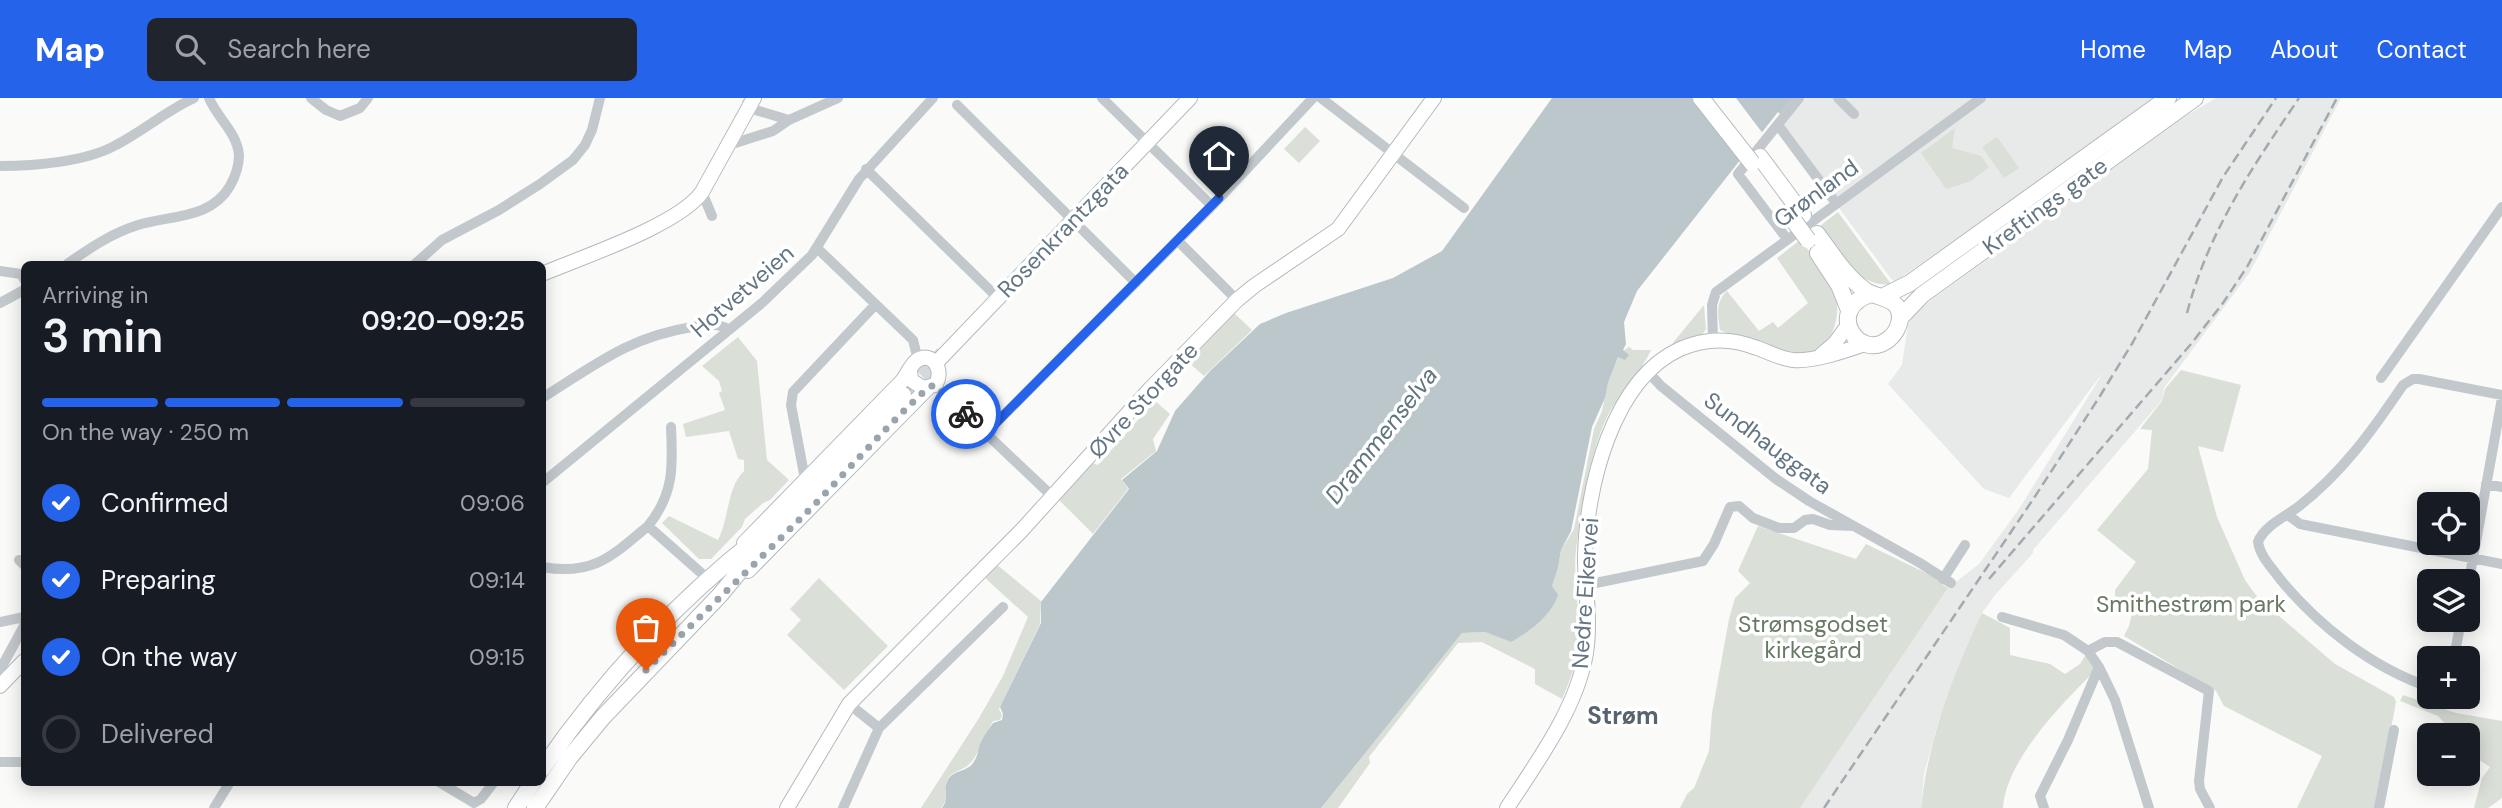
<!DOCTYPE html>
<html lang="en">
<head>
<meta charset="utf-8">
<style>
  :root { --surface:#171b24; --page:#20242c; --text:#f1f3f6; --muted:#9ea1a6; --line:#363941; --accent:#2563eb }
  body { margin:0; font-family:"DM Sans",sans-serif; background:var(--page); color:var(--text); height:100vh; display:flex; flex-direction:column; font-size:26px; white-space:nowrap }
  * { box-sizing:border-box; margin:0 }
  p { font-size:23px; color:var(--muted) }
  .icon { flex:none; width:38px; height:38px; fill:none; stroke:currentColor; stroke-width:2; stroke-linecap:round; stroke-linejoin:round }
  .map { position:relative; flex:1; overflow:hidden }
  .side { position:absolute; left:21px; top:163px; width:525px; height:525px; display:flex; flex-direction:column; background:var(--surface); border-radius:10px; box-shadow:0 4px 18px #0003 }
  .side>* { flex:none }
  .fabs { position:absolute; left:2417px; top:394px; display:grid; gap:14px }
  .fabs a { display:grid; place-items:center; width:63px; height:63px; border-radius:10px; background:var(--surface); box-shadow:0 4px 18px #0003; font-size:35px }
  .pin { position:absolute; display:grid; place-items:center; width:60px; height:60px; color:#fff; margin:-72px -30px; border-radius:50% 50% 50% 0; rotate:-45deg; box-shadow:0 0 7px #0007 }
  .pin .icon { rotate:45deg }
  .courier { position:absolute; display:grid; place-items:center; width:70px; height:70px; margin:-35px; border:5px solid #2563eb; border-radius:50%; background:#fff; color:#222; box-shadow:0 2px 9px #0007 }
  .headline em { font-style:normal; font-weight:600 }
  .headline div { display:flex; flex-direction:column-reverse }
  .headline { display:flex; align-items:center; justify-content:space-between; height:119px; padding:0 21px }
  h1 { font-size:46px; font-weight:600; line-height:52px }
  .bar { display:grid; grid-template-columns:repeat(4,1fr); gap:10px 7px; align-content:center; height:84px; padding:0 21px }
  .bar i { height:9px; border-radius:5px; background:var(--line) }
  .bar .current { background:var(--accent) }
  .bar p { grid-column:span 4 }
  ol { padding:0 21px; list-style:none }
  li { display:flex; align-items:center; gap:21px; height:77px }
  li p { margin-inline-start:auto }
  li .icon { padding:7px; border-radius:50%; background:var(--accent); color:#fff; stroke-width:4 }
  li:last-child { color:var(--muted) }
  li i { width:38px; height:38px; border:4px solid var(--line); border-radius:50% }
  header { display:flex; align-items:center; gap:42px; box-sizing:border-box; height:98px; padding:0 35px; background:var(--accent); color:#fff }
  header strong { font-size:33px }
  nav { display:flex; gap:38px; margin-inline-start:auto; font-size:24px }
  .search { width:490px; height:63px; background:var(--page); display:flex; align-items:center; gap:18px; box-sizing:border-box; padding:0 24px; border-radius:10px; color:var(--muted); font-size:26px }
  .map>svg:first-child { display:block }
</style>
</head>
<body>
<header>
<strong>Map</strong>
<div class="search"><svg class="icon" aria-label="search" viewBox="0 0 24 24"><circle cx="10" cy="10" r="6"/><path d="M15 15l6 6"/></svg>Search here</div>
<nav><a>Home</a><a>Map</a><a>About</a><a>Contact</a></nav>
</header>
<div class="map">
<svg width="2502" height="710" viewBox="0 0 2502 710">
  <rect width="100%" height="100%" fill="#fafaf8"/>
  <path fill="#e8e9e9" d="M1793 0H2157L1896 183 1892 182 1778 27Z
    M2216 0H2341L2250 174 2164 290 2162 302 2033 452V455L1995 497 1982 515 1967 548 1938 625 1924 676 1921 710H1800L1948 490 1979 466 2019 411 2104 273 2009 400 1984 391 1888 286 1902 267 1908 227 1915 214 2184 19Z"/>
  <path fill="#dadfd7" d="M1305 29 1320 43 1299 65 1284 51Z
    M1955 30 1952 50 1981 58 1989 69 1971 83 1946 91 1921 55Z
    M1997 39 2019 70 2004 80 1982 49Z
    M1838 114 1891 186C1857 190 1836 153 1820 128Z
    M1800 142C1812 157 1828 174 1834 192 1844 217 1831 259 1798 256 1785 255 1769 248 1756 243 1745 239 1731 238 1720 232 1718 216 1715 205 1727 193L1759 233 1773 224 1778 230 1808 205 1777 160Z
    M1704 207 1706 231 1702 237 1672 246Z
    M1234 215 1252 232 1204 278 1187 263Z
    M738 239 757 263 767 362 789 382 770 402 763 405 745 421 742 429 711 461H699L662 425 669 418 718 442C729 421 727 389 744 373V362L738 361 729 333 686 339 683 326 725 312 719 295 722 293 719 283 702 268Z
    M1629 249 1633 252H1651C1641 275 1619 295 1607 319 1590 354 1583 405 1577 444 1572 473 1579 505 1579 534 1580 558 1571 580 1562 601L1535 586V571L1482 544 1458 545 1369 659 1370 665 1338 710H1321L1462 535 1485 534 1511 544 1552 488 1558 470 1561 452 1574 431 1594 331 1602 313 1608 285 1618 259 1628 257 1623 253Z
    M2181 272 2241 287 2223 354 2198 348 2217 419 2245 482 2258 500 2335 566 2394 599 2396 604 2376 710H2297L2322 658 2224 608 2216 593 2124 538 2129 528 2132 516 2115 502V492L2136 464 2097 432 2148 371 2152 332 2140 331 2162 303 2165 291Z
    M1155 303 1170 316 1153 341 1156 353 1121 381 1128 391 1093 436 1058 401 1092 365 1098 367Z
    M1758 428 1856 461 1866 446 1930 477 1948 490 1800 710H1680L1687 696 1694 690 1709 653 1712 615 1729 521 1735 500 1750 485 1738 473Z
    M996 466 1041 503 1040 526 999 611 1002 617 1000 622 993 623C986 635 981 648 975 659 961 681 943 665 946 702L941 710H921L979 620 1003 578 1028 519 984 479Z
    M819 480 888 548 844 592 787 537 801 522 790 511Z
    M1982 515 2010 530V557L2050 566 2065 576 2080 566 2088 553 2099 569C2065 602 2006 661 2003 710H1921C1928 642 1953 576 1982 515Z
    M2403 597 2456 615 2502 623V700L2488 710H2474L2482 680 2490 669 2468 655V637H2456L2438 618 2400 603Z"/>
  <path fill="#bbc7cb" d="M1552 0H1793L1780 16 1778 14 1637 193 1624 224 1626 246 1623 252 1629 257 1625 262 1618 259 1608 285 1605 300 1592 329 1571 433 1561 452 1558 470 1552 488 1558 497C1551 518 1530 533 1511 544L1485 534 1462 535 1321 710H942C950 699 943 694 947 684 952 671 966 675 973 665 978 659 978 650 981 644 984 637 989 631 993 625L1002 622 1003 616 1000 609 1041 525V504L1129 391 1122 382 1157 353 1175 313 1210 273 1260 226 1286 215 1393 180 1442 153Z"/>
  <path fill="#fafaf8" d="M1694 0H1736L1764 37 1744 63Z"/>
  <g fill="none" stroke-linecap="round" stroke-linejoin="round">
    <path stroke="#d5d9db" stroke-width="16" stroke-dasharray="16 8" stroke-linecap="butt" d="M905 295 943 256"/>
    <defs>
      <path id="secondary" d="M542 176C582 159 679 127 702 94L754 0
        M1821 257 1835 245 1848 227
        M936 265 1190 0
        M744 445 903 282C907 276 911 267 916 263 933 251 945 274 935 287L923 290 911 282 910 272
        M748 473 928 290
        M0 588 24 563
        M787 710 849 606 1021 433 1150 291 1237 202 1254 188 1338 131 1434 0
        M1507 710C1537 664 1577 610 1586 555 1591 523 1585 491 1585 459 1586 391 1612 282 1680 251 1705 240 1732 240 1757 250 1769 254 1781 261 1793 262 1813 264 1845 253 1865 246"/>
      <path id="primary" d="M1760 59 1803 117
        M1817 136C1832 156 1845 178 1866 193 1879 201 1901 199 1900 221 1899 228 1895 236 1890 240 1860 267 1823 211 1871 196
        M1818 155 1839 187 1849 212
        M1884 198 1910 185 2168 0
        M1900 220 1922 197 2195 0
        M542 671C602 584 677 503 760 438
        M516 710 533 684
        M535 710 570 659 603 619 720 497 786 417 903 297"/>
    </defs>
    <use href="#secondary" stroke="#b3babf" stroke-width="16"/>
    <use href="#primary" stroke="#b5babe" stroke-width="18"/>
    <path stroke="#c3c8cc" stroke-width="10" d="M311 0 326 12 340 18 360 10 368 0
      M1102 0 1212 108
      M1321 0 1464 110
      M1838 0 1854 16
      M747 5 749 10 789 22
      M957 7 1136 185
      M1778 27 1836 105
      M729 47 773 33 789 22 838 0
      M0 68C34 68 86 64 116 47 143 33 166 13 194 0
      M866 71 997 199
      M702 94 712 118
      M1787 141 1738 76 1799 0
      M1178 143 1237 202
      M817 150 913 242 918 262
      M67 166C90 150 112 135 138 127 171 117 211 121 230 88 235 79 239 68 239 57 237 34 217 20 209 0
      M415 166 442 142 499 112 540 86 573 62 585 47 592 32 600 0
      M0 173 21 176 24 181
      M0 205 24 192
      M1713 243 1712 207 1716 194 1981 0
      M1648 274 1661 288 1776 381 1809 403 1920 465 1951 485
      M2381 280 2502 109
      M935 287 1053 399
      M542 300C595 267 629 239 692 229 704 227 718 224 729 232
      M986 335 1212 108 1313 0
      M805 381 791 307 793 294 875 207
      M542 385 763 204 812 157 859 81 933 0
      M2486 386 2502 389
      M2288 417 2300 426 2502 466
      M648 428C674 396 673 369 671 329
      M19 462 24 467
      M542 469C593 478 611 459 648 428L708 481
      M1943 481 1965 447
      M1586 487 1703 463 1714 446 1730 409 1739 408 1753 420 1779 430H1794L1805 422 1813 421 1830 427 1854 428
      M2468 488 2502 300
      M2002 519 2064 537 2088 553 2099 569 2115 602 2149 710
      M0 524 24 519
      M2088 553 2105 544H2117L2209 593 2199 683 2200 691 2210 710
      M2454 560 2461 522
      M0 572 24 528
      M2429 589C2371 569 2319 528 2280 481 2272 470 2260 458 2258 444 2264 428 2285 419 2298 409 2342 375 2372 333 2403 287L2413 281H2419L2502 297
      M849 606 879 630 1003 509
      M0 664H24
      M439 684 474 705 481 701 494 684
      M214 710 230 684
      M843 710 879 630
      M2044 710 2040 698 2068 642 2099 569
      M2379 710 2394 632"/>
    <use href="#secondary" stroke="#fff" stroke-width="14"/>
    <use href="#primary" stroke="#fff" stroke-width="16"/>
    <path stroke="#a2aab0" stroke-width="2.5" stroke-dasharray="10 5" stroke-linecap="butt" d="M2187 215C2209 132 2252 70 2299 0
      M1989 481 2191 246 2223 205 2247 169 2337 0
      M1824 710 2034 400 2100 298 2133 244 2223 79 2276 0"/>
    <defs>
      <path id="primary-bridge" d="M1701 0 1752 65
        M1794 123 1808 142"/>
    </defs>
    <use href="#primary-bridge" stroke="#b5babe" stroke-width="18" stroke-linecap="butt"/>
    <use href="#primary-bridge" stroke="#fff" stroke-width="16"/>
  </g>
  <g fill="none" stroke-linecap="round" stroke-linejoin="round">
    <path stroke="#99a4ac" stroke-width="7" stroke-dasharray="0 12.6" d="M646 572C699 519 754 467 807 414 848 373 885 329 928 290L934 287 966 316"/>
    <path stroke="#2563eb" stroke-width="9" d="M966 316 986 335 1219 100"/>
  </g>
  <g text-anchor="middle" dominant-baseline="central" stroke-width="7" stroke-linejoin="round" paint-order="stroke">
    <g font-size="23" fill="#657683" stroke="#fff">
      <text transform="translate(1816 95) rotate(-36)">Grønland</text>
      <text transform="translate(2045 108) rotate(-36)">Kreftings gate</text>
      <text transform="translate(1063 132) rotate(-46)">Rosenkrantzgata</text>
      <text transform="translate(742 193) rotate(-41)">Hotvetveien</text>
      <text transform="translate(1143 302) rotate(-47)">Øvre Storgate</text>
      <text transform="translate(1768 345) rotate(37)">Sundhauggata</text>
      <text transform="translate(1585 495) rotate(-86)">Nedre Eikervei</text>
    </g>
    <g font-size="23" fill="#687a64" stroke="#fff">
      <text x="2191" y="506">Smithestrøm park</text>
      <text x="1813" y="526">Strømsgodset<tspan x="1813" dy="26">kirkegård</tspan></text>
    </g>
    <g font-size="24" font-style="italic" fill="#60757c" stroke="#fff">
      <text transform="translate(1381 337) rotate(-52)">Drammenselva</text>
    </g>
    <g font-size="24" font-weight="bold" fill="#57646e" stroke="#fff">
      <text x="1623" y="617">Strøm</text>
    </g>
  </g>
</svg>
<div class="fabs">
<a><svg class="icon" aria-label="locate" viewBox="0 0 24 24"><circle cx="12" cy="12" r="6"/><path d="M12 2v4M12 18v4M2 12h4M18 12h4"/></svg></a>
<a><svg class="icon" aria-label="layers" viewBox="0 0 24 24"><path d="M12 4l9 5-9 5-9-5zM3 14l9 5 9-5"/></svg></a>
<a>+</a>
<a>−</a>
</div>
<div class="pin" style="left:646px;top:572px;background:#ea580c"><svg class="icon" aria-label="bag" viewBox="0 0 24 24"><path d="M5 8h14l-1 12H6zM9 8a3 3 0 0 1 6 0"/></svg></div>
<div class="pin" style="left:1219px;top:100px;background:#1f2937"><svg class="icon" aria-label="home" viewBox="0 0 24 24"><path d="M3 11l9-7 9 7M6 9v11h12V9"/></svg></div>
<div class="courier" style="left:966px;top:316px"><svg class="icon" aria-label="bike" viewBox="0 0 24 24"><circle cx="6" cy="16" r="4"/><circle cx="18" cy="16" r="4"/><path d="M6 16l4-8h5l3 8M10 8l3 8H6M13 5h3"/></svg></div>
<section class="side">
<div class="headline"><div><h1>3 min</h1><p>Arriving in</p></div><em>09:20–09:25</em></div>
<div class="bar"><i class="current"></i><i class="current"></i><i class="current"></i><i></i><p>On the way · 250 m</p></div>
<ol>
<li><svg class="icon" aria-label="check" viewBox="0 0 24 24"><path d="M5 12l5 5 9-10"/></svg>Confirmed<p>09:06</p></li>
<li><svg class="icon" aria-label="check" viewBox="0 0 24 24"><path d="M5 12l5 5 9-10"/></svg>Preparing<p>09:14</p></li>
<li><svg class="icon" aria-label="check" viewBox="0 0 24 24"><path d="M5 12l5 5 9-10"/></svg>On the way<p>09:15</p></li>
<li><i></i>Delivered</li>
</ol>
</section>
</div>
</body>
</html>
